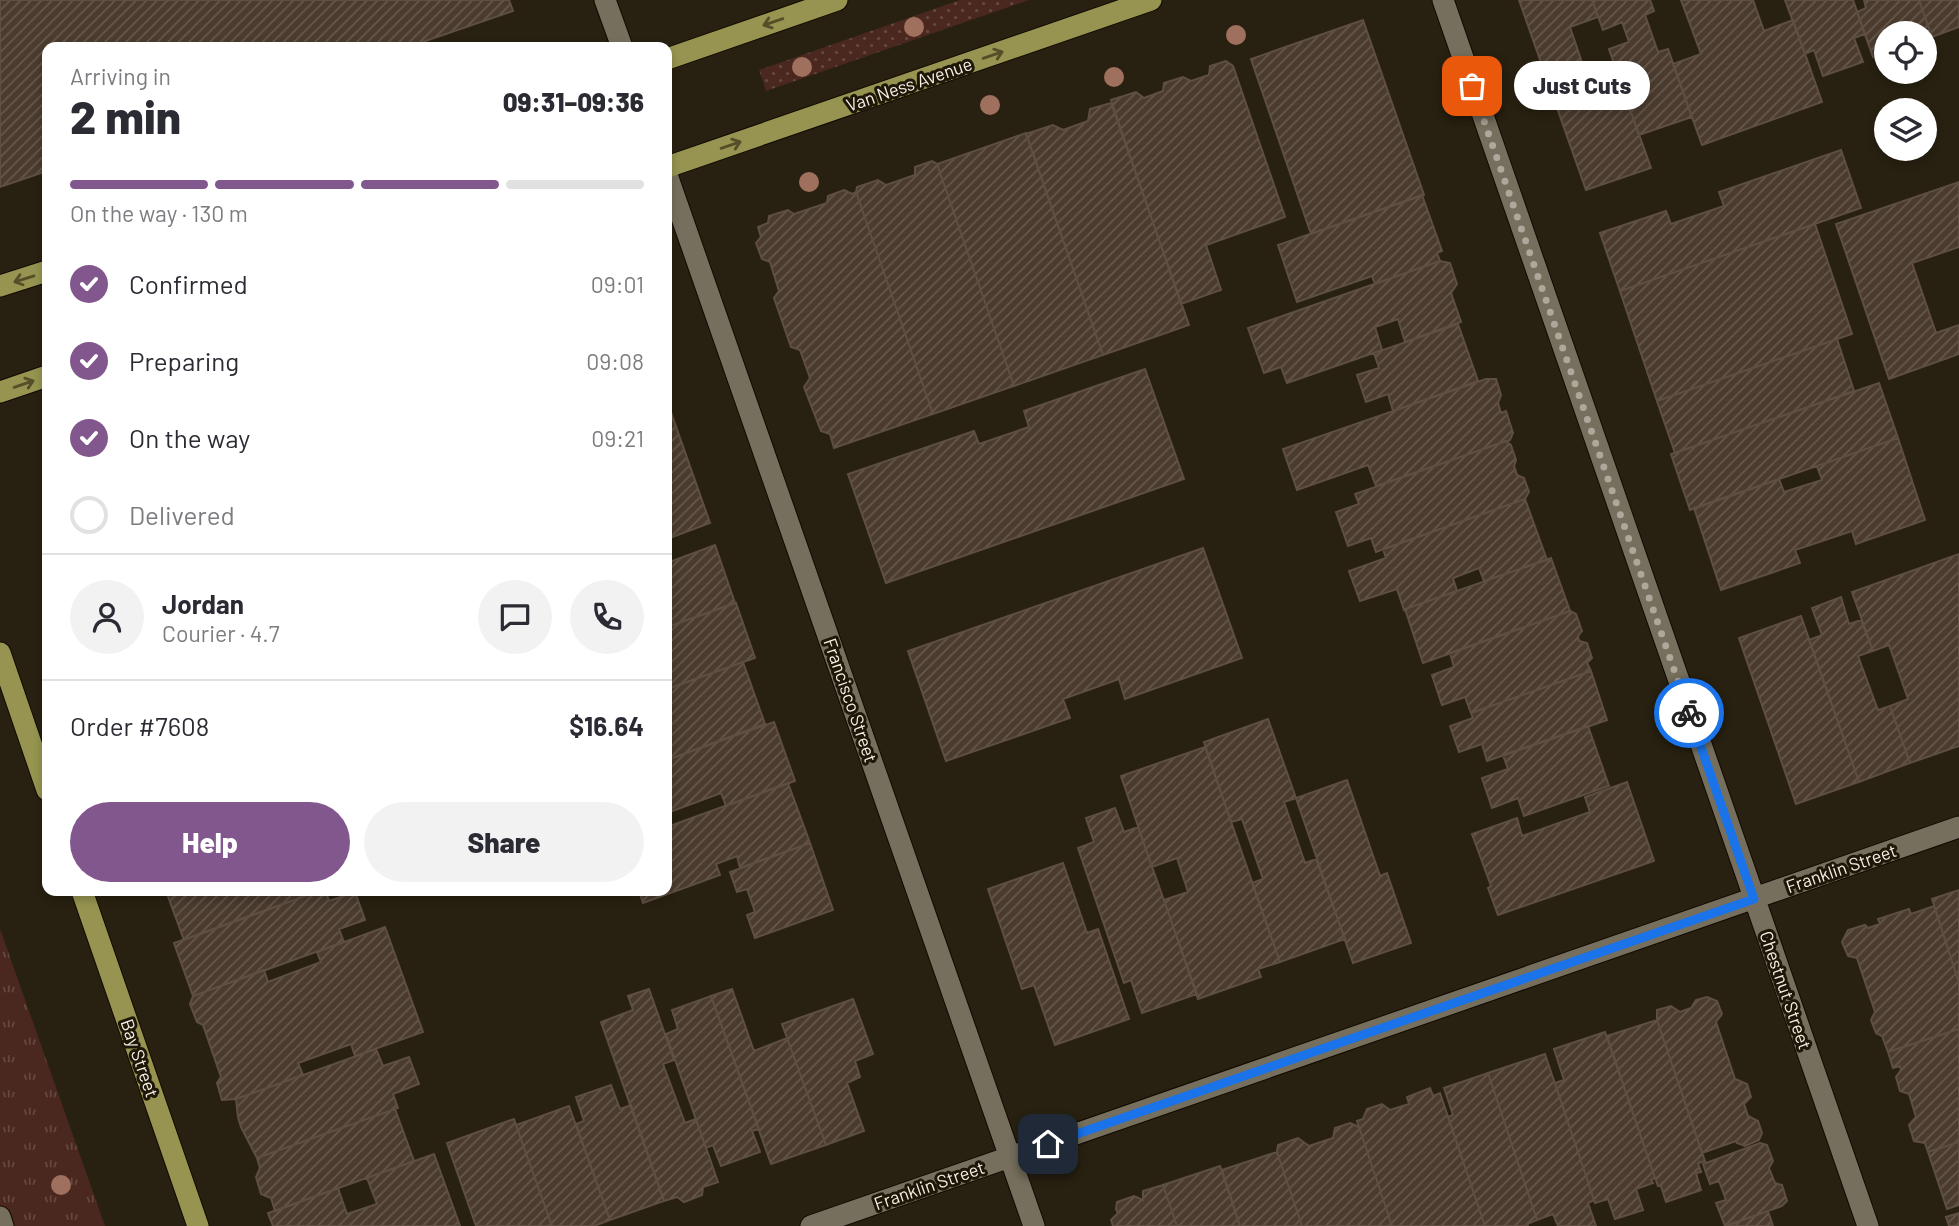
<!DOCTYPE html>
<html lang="en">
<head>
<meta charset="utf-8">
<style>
  :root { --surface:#fff; --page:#f2f2f3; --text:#2b2b33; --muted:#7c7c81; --line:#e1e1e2; --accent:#82578d }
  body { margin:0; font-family:Barlow,sans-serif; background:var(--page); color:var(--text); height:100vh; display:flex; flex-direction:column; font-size:26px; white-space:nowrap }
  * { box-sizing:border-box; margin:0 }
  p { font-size:23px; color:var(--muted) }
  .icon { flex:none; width:38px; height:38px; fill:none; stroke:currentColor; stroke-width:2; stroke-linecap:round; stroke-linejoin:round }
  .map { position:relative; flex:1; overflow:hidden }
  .drawer { position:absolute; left:42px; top:42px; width:630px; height:854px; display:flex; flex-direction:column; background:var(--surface); border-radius:14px; box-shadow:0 4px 10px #0003 }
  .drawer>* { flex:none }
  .tools { position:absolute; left:1874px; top:21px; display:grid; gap:14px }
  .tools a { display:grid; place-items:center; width:63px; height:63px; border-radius:50%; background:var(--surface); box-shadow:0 4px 10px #0003; font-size:35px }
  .pin { position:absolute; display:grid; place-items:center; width:60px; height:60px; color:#fff; margin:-30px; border-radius:14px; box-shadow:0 4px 10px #0006 }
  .courier { position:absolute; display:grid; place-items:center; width:70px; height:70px; margin:-35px; border:5px solid #1a73e8; border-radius:50%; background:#fff; color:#222; box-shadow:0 2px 9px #0007 }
  .bubble { position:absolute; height:49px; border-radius:24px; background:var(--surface); box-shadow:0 4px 10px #0003; font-size:23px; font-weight:800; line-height:49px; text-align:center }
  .overview em { font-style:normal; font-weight:800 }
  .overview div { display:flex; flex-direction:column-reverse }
  .overview { display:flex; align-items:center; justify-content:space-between; height:119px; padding:0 28px }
  h1 { font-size:46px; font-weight:800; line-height:52px }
  .bar { display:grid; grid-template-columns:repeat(4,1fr); gap:10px 7px; align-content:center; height:84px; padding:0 28px }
  .bar i { height:9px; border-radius:5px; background:var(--line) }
  .bar .current { background:var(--accent) }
  .bar p { grid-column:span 4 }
  .line { display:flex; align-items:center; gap:18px; padding:0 28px; border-top:2px solid var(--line) }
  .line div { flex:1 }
  .round { display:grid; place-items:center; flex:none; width:74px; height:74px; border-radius:37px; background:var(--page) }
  ol { padding:0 28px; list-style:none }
  li { display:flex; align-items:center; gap:21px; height:77px }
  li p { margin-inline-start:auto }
  li .icon { padding:7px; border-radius:50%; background:var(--accent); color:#fff; stroke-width:4 }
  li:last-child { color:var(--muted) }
  li i { width:38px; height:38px; border:4px solid var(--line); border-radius:50% }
  .action { display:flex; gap:14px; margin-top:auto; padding:14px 28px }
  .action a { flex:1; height:80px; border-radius:42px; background:var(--accent); color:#fff; font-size:28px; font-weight:800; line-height:80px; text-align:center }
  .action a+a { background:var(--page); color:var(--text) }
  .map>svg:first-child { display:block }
</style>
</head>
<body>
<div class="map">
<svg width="1959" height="1226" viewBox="0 0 1959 1226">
  <defs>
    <pattern id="grass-tufts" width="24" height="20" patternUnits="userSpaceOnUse" patternTransform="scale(1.75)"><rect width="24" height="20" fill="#4a281f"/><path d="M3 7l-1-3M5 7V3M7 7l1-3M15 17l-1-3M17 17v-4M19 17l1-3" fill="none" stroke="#654840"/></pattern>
    <pattern id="garden-dots" width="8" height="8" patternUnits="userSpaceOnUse" patternTransform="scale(1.75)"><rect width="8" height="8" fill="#4a281f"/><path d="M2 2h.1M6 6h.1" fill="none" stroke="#654840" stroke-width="1.8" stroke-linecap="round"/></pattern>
    <pattern id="building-hatch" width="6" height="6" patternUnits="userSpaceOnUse" patternTransform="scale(1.75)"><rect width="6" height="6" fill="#4a3b2e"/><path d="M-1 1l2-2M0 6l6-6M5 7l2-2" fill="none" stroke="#65584c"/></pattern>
  </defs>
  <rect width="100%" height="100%" fill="#282111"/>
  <path fill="url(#grass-tufts)" d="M0 929 105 1226H0Z"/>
  <path fill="url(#garden-dots)" d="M960 0H1029L766 91 759 70Z"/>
  <path fill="url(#building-hatch)" stroke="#5e4f42" stroke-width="2" d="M0 0H509L513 11 408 47H47V171L0 187Z
    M1519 0H1592L1598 17 1570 27 1594 98 1622 87 1651 168 1586 190Z
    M1592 0H1650L1654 11 1645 15 1658 52 1668 49 1692 117 1639 135 1609 49 1629 42 1622 22 1603 30Z
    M1681 0H1753L1764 31 1793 20 1822 102 1702 145 1673 64 1701 54Z
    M1785 0H1853L1865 34 1854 38 1863 62 1823 76 1814 50 1805 54Z
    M1864 0H1919L1932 37 1925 39V33H1886V52L1873 57 1857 12 1866 8Z
    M1919 0H1959V27L1932 37Z
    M1363 20 1424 195 1311 234 1251 59Z
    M1226 61 1233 66 1285 217 1206 245 1221 290 1181 304 1111 100 1136 92 1144 98 1163 91 1164 83 1183 77 1191 81 1209 75 1210 66Z
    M1111 103 1189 325 1103 355 1026 134 1053 125 1063 130 1088 121 1090 109Z
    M1026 133 1103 355 1014 386 937 164Z
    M1841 150 1861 208 1620 291 1600 233 1666 211 1671 224 1724 206 1719 192Z
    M932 161 937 164 1014 386 933 414 856 192 857 187 878 180 886 185 915 175V167Z
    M1959 182V247L1912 263 1936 333 1959 325V354L1889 379 1836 224Z
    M844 190 852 194 856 192 933 414 834 448 830 434 821 431 804 387 810 378 800 350 791 347 774 298 779 291 770 262 762 259 756 243 761 237 758 227 768 223 769 216 788 210 794 214 827 203 828 196Z
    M1422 195 1442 251 1437 253 1440 261 1375 284 1372 276 1297 302 1278 245Z
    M1815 224 1852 334 1657 401 1620 291Z
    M1440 261 1450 263 1457 284 1451 293 1461 322 1405 342 1398 319 1375 327 1382 350 1287 383 1281 367 1264 373 1248 328Z
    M1458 324 1478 381 1393 411 1388 394 1366 402 1357 375 1379 368 1374 353Z
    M1837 339 1854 391 1675 453 1657 401Z
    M1145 369 1184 479 886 583 848 474 974 431 979 444 1029 427 1024 411Z
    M1486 379H1496L1501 395 1498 403 1501 413 1506 411 1513 433 1510 440 1376 486 1368 465 1297 490 1283 449Z
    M1879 383 1898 438 1690 510 1671 454Z
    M667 401 710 523 667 539Z
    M1898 438 1925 520 1856 544 1852 531 1795 550 1800 563 1721 590 1694 508 1779 479 1784 492 1822 480 1817 466Z
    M1506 441 1511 445 1516 460 1514 466 1517 475 1524 478 1529 492 1525 499 1376 552 1371 538 1348 546 1336 512 1359 504 1355 494Z
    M1525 499 1547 560 1484 581 1479 568 1453 578 1457 591 1405 609 1404 610 1397 589 1360 601 1349 571 1386 558 1383 549Z
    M715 545 735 603 667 627V563Z
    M1203 548 1242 658 1125 699 1119 679 1063 699 1070 718 946 761 908 651Z
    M1959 554V746L1910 763 1890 706 1908 699 1889 645 1873 651 1852 592Z
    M1551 558 1570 611 1423 663 1405 609Z
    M1841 597 1849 624 1861 620 1873 651 1858 656 1878 710 1890 706 1910 763 1859 782 1809 640 1822 635 1812 608Z
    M736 603 755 658 667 689V627Z
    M1570 611 1576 614 1582 631 1578 636 1579 641 1587 643 1592 658 1587 663 1591 671 1471 713 1465 697 1442 705 1432 675 1454 667 1450 653Z
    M1801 616 1859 782 1796 804 1739 638Z
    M743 662 765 724 667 760V689Z
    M1591 671 1607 720 1487 761 1482 744 1459 752 1450 726 1473 718 1471 713Z
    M1268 719 1296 798 1284 802 1305 863 1316 859 1345 939 1280 962 1252 883 1263 879 1242 819 1231 822 1204 742Z
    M774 722 795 781 726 806 721 793 667 813V760Z
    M1588 726 1609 786 1524 816 1518 798 1492 808 1482 778 1508 769 1503 755Z
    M1205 747 1280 962 1258 969 1261 977 1198 999 1164 900 1188 892 1177 858 1152 867 1121 776Z
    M1347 780 1380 876 1387 873 1411 943 1353 963 1296 798Z
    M1627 782 1654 861 1498 915 1488 888 1491 886 1472 834 1517 818 1522 836 1590 812 1585 797Z
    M788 783 810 843 740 868 737 856 716 864 720 875 643 903 639 891H667V827Z
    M1115 808 1124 832 1138 827 1197 994 1142 1013 1131 980 1124 983 1078 848 1094 842 1086 818Z
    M810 843 833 910 755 938 747 915 755 912 747 889 737 892 730 872Z
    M1063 863 1087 933 1098 929 1129 1019 1055 1045 1034 985 1022 989 988 889Z
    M1959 890V983L1932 899Z
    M166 891H319L184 940Z
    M319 891H326L329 901 355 892 365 920 339 929 344 942 193 996 174 943Z
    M1934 906 1959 983V1029L1888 1052 1882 1036 1876 1033 1871 1020 1875 1012 1857 958 1848 956 1842 942 1848 930 1865 925 1868 928 1880 924 1878 919 1909 909 1911 914Z
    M385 927 423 1032 355 1056 351 1044 298 1063 303 1075 236 1099 222 1100 217 1083 221 1077 203 1025 197 1022 190 1004 193 996 264 970 268 982 321 962 317 952Z
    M649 989 674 1060 663 1064 685 1123 696 1119 718 1182 703 1187 702 1195 684 1202 677 1197 664 1201 601 1022 633 1010 628 996Z
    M732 989 754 1051 787 1038 826 1145 771 1164 711 996Z
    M711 996 759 1129 752 1131 760 1152 721 1166 713 1145 706 1148 666 1034 678 1029 672 1010Z
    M1707 997 1717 1001 1722 1014 1716 1022 1735 1079 1747 1084 1751 1097 1744 1104 1748 1116 1758 1121 1762 1133 1759 1140 1745 1146 1737 1143 1736 1141 1702 1153 1657 1020V1010L1671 1006 1680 1012 1691 1008 1696 1000Z
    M853 999 873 1054 855 1061 860 1077 847 1083 864 1131 826 1145 782 1024Z
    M1657 1020 1705 1161 1698 1163 1701 1172 1696 1173 1701 1190 1666 1202 1661 1186H1658L1655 1178 1607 1036Z
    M1959 1029V1142L1928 1152 1925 1143 1914 1141 1909 1125 1916 1117 1909 1094 1900 1091 1896 1077 1901 1070 1900 1066 1893 1068 1888 1052Z
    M1605 1032 1655 1178 1651 1180 1653 1183 1636 1189 1643 1210 1615 1219 1608 1199 1595 1203 1555 1083 1564 1080 1554 1049Z
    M376 1049 383 1066 409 1057 419 1084 393 1094 398 1108 257 1158 241 1127 238 1117 236 1099Z
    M1545 1054 1594 1200 1588 1203 1596 1226H1558L1553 1214 1537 1220 1488 1073Z
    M1488 1073 1537 1220 1527 1224 1528 1226H1485L1448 1117 1453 1115 1444 1088Z
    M611 1085 620 1109 631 1105 664 1201 610 1220 576 1124 584 1121 576 1097Z
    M1430 1088 1433 1096 1440 1093 1485 1226H1392L1357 1121 1363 1119 1367 1109 1382 1104 1390 1110 1409 1104 1407 1097Z
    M569 1106 610 1220 594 1226H552L516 1125Z
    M395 1109 414 1161 275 1211 271 1198 261 1194 256 1177 260 1168 257 1158Z
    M514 1119 516 1125 552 1226H476L447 1143Z
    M1350 1123 1359 1127 1392 1226H1302L1277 1152 1278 1145 1298 1138 1309 1146 1333 1138 1335 1128Z
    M1959 1142V1205L1947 1209 1928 1152Z
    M1760 1143 1767 1145 1773 1161 1769 1168 1775 1183 1782 1185 1787 1201 1782 1206 1725 1226 1716 1203 1726 1200 1719 1181 1710 1184 1703 1164Z
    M1277 1152 1302 1226H1240L1222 1170Z
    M434 1154 460 1226H273L268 1213 338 1188 347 1214 377 1204 367 1178Z
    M1220 1166 1240 1226H1177L1163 1185Z
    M1163 1185 1177 1226H1113L1111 1220 1118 1213 1116 1209 1117 1202 1134 1196 1143 1200V1191Z
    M1768 1211 1773 1226H1726Z
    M1959 1213V1226H1949L1946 1217Z"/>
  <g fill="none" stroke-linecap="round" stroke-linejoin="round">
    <defs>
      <path id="minor" d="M605 0 622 47
        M1443 0 1868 1226
        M667 175 1034 1226
        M0 1217 3 1226
        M811 1226 1959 827"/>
      <path id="major" d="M667 59 837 0
        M667 167 1151 0
        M0 286 47 271
        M0 392 47 376
        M0 653 47 790
        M82 891 198 1226"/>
    </defs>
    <use href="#minor" stroke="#110a00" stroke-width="23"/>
    <use href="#major" stroke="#110a00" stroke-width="23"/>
    <use href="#minor" stroke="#776f5d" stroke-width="21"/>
    <use href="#major" stroke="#969450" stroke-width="21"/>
  </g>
  <g fill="#9e705d">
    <circle cx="914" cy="27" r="10"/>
    <circle cx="1236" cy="35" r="10"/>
    <circle cx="802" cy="67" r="10"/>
    <circle cx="1114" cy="77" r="10"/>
    <circle cx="990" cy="105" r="10"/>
    <circle cx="809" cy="182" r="10"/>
    <circle cx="61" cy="1185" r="10"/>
  </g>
  <defs><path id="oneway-shaft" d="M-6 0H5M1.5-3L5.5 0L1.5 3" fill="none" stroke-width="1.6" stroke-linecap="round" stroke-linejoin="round" transform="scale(1.75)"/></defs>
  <g stroke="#544f28">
    <use href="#oneway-shaft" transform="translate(773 22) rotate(161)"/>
    <use href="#oneway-shaft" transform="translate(993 55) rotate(-19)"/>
    <use href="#oneway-shaft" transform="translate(731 145) rotate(-19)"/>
    <use href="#oneway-shaft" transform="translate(24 279) rotate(163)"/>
    <use href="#oneway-shaft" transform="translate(24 384) rotate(-19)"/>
  </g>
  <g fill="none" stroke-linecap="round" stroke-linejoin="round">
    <path stroke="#ada89b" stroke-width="7" stroke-dasharray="0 12.6" d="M1472 86 1689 713"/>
    <path stroke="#1a73e8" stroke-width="9" d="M1048 1144 1754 899 1689 713"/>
  </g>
  <g text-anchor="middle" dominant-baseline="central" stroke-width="6" stroke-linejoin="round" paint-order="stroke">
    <g font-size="18" fill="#f5f0e6" stroke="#1e1708">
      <text transform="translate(909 84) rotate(-19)">Van Ness Avenue</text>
      <text transform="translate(851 700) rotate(71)">Francisco Street</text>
      <text transform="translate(1841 868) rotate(-19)">Franklin Street</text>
      <text transform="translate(1786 990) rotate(71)">Chestnut Street</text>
      <text transform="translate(140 1058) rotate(71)">Bay Street</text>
      <text transform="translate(929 1185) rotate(-19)">Franklin Street</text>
    </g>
  </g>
</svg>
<div class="tools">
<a><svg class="icon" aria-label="locate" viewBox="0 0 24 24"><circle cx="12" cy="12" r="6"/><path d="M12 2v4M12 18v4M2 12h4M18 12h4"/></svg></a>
<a><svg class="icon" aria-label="layers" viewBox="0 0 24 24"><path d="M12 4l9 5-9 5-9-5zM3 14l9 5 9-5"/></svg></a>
</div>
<div class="pin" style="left:1472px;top:86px;background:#ea580c"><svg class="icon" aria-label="bag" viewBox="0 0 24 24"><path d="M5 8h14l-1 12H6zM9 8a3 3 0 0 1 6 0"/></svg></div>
<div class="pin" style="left:1048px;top:1144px;background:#1f2937"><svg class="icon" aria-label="home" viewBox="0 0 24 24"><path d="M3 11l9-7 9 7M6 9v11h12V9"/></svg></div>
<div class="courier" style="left:1689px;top:713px"><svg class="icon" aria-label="bike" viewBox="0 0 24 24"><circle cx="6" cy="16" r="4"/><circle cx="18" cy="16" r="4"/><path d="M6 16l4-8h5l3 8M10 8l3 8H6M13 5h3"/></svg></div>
<div class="bubble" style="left:1514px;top:61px;width:136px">Just Cuts</div>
<section class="drawer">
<div class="overview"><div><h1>2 min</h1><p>Arriving in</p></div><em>09:31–09:36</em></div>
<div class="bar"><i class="current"></i><i class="current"></i><i class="current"></i><i></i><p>On the way · 130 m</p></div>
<ol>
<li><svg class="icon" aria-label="check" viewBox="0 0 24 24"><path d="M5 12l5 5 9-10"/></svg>Confirmed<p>09:01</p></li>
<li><svg class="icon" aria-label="check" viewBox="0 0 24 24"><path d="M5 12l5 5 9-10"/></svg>Preparing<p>09:08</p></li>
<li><svg class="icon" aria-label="check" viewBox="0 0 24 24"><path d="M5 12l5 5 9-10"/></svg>On the way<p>09:21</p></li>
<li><i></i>Delivered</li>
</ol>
<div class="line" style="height:126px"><a class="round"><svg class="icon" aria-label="person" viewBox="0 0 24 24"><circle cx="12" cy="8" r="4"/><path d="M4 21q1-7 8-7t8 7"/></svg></a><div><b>Jordan</b><p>Courier · 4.7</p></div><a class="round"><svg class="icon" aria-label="chat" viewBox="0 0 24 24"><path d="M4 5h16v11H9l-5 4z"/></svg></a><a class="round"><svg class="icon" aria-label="phone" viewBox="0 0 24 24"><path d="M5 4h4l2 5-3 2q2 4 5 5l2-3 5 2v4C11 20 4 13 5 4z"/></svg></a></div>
<div class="line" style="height:91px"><div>Order #7608</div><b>$16.64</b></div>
<div class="action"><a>Help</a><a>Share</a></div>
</section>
</div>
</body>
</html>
